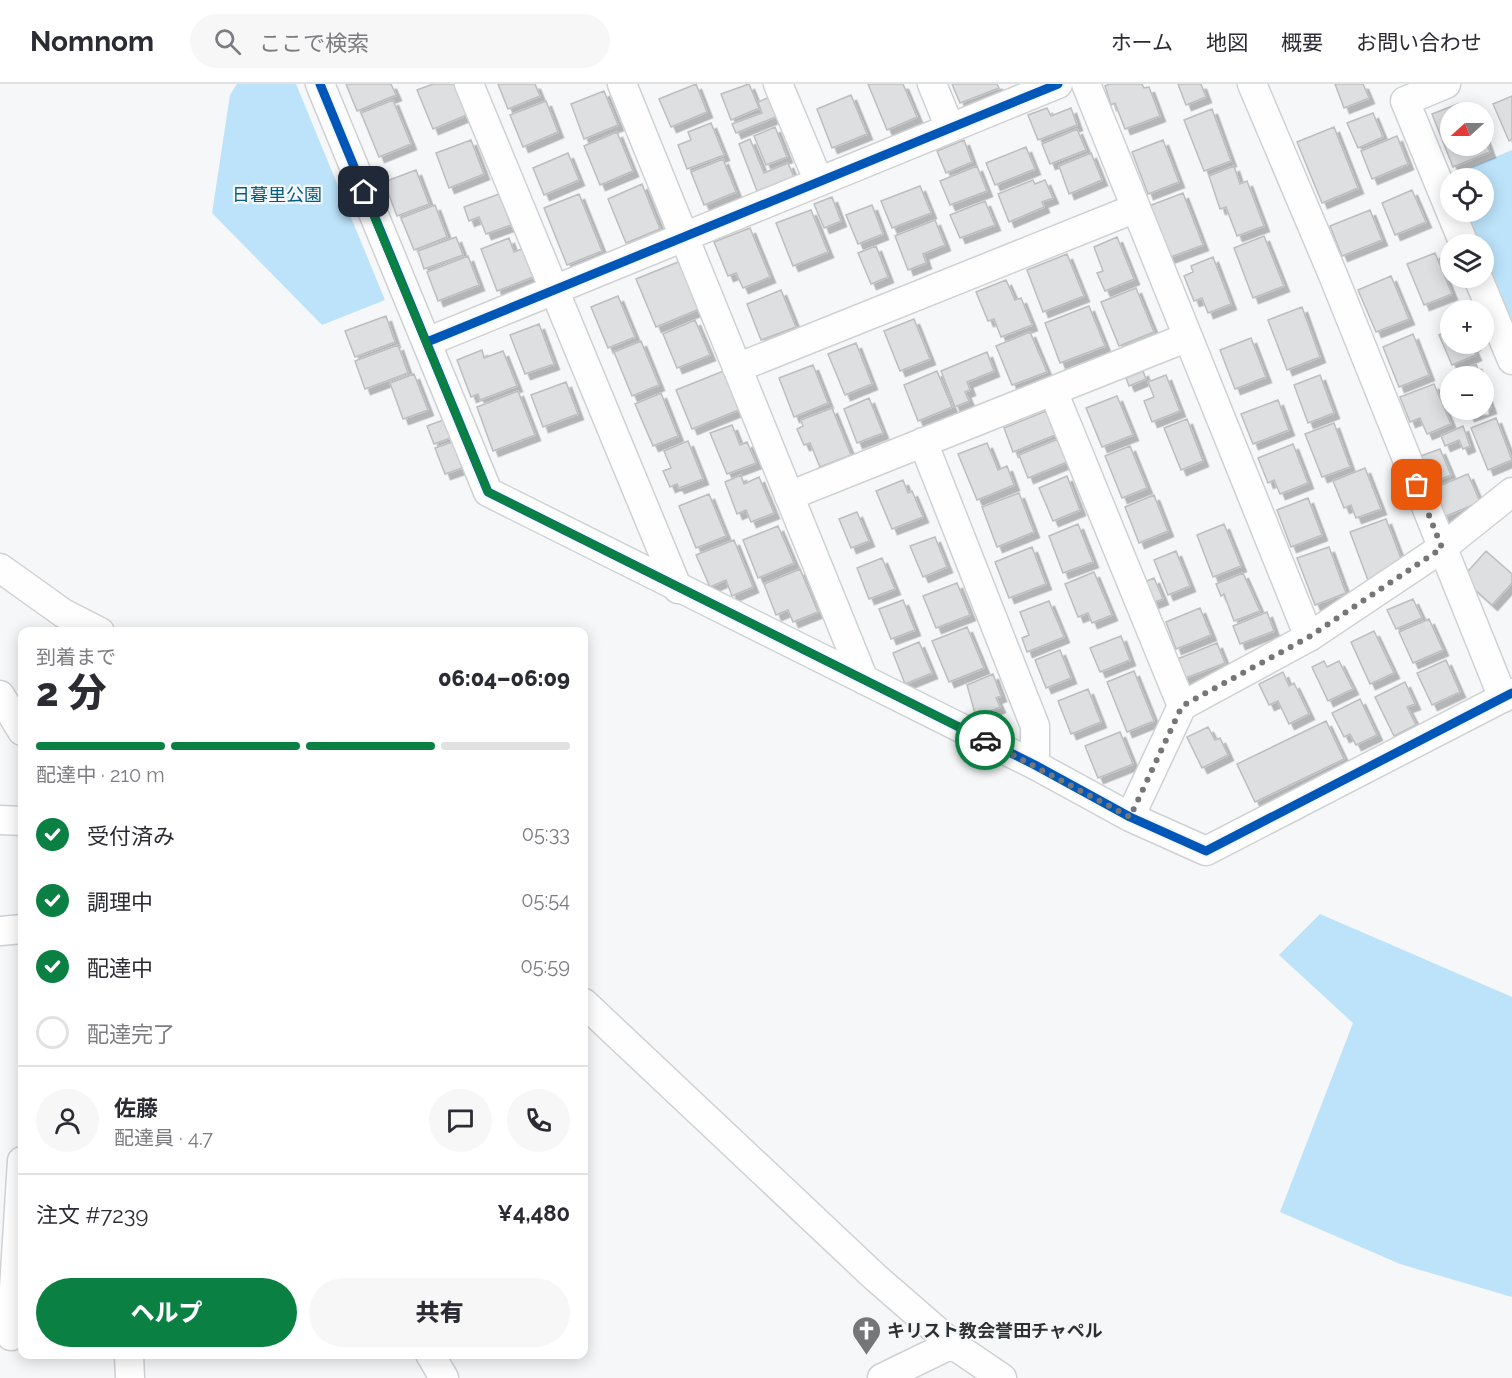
<!DOCTYPE html>
<html lang="ja">
<head>
<meta charset="utf-8">
<style>
  :root { --surface:#fff; --page:#f7f7f7; --text:#2b2b33; --muted:#7c7c81; --line:#e1e1e2; --accent:#0b8043 }
  body { margin:0; font-family:Raleway,"Noto Sans JP",sans-serif; background:var(--page); color:var(--text); height:100vh; display:flex; flex-direction:column; font-size:22px; white-space:nowrap }
  * { box-sizing:border-box; margin:0 }
  p { font-size:20px; color:var(--muted) }
  .icon { flex:none; width:33px; height:33px; fill:none; stroke:currentColor; stroke-width:2; stroke-linecap:round; stroke-linejoin:round }
  .map { position:relative; flex:1; overflow:hidden }
  .side { position:absolute; left:18px; top:543px; width:570px; height:732px; display:flex; flex-direction:column; background:var(--surface); border-radius:12px; box-shadow:0 3px 15px #0003 }
  .side>* { flex:none }
  .needle { width:39px; rotate:249deg }
  .buttons { position:absolute; left:1440px; top:18px; display:grid; gap:12px }
  .buttons a { display:grid; place-items:center; width:54px; height:54px; border-radius:50%; background:var(--surface); box-shadow:0 3px 15px #0003; font-size:30px }
  .pin { position:absolute; display:grid; place-items:center; width:51px; height:51px; color:#fff; margin:-26px; border-radius:12px; box-shadow:0 3px 9px #0006 }
  .courier { position:absolute; display:grid; place-items:center; width:60px; height:60px; margin:-30px; border:4px solid #0b8043; border-radius:50%; background:#fff; color:#222; box-shadow:0 2px 8px #0007 }
  .summary em { font-style:normal; font-weight:800 }
  .summary div { display:flex; flex-direction:column-reverse }
  .summary { display:flex; align-items:center; justify-content:space-between; height:102px; padding:0 18px }
  h1 { font-size:39px; font-weight:800; line-height:45px }
  .bar { display:grid; grid-template-columns:repeat(4,1fr); gap:9px 6px; align-content:center; height:72px; padding:0 18px }
  .bar i { height:8px; border-radius:4px; background:var(--line) }
  .bar .on { background:var(--accent) }
  .bar p { grid-column:span 4 }
  .line { display:flex; align-items:center; gap:15px; padding:0 18px; border-top:2px solid var(--line) }
  .line div { flex:1 }
  .round { display:grid; place-items:center; flex:none; width:63px; height:63px; border-radius:32px; background:var(--page) }
  ol { padding:0 18px; list-style:none }
  li { display:flex; align-items:center; gap:18px; height:66px }
  li p { margin-inline-start:auto }
  li .icon { padding:6px; border-radius:50%; background:var(--accent); color:#fff; stroke-width:4 }
  li:last-child { color:var(--muted) }
  li i { width:33px; height:33px; border:3px solid var(--line); border-radius:50% }
  .button { display:flex; gap:12px; margin-top:auto; padding:12px 18px }
  .button a { flex:1; height:69px; border-radius:36px; background:var(--accent); color:#fff; font-size:24px; font-weight:800; line-height:69px; text-align:center }
  .button a+a { background:var(--page); color:var(--text) }
  header { display:flex; align-items:center; gap:36px; box-sizing:border-box; height:84px; padding:0 30px; background:var(--surface); border-bottom:2px solid var(--line) }
  header strong { font-size:28px }
  nav { display:flex; gap:33px; margin-inline-start:auto; font-size:21px }
  .search { width:420px; height:54px; background:var(--page); display:flex; align-items:center; gap:15px; box-sizing:border-box; padding:0 21px; border-radius:33px; color:var(--muted); font-size:22px }
  .map>svg:first-child { display:block }
</style>
</head>
<body>
<header>
<strong>Nomnom</strong>
<div class="search"><svg class="icon" aria-label="search" viewBox="0 0 24 24"><circle cx="10" cy="10" r="6"/><path d="M15 15l6 6"/></svg>ここで検索</div>
<nav><a>ホーム</a><a>地図</a><a>概要</a><a>お問い合わせ</a></nav>
</header>
<div class="map">
<svg width="1512" height="1294" viewBox="0 0 1512 1294">
  <defs>
    <filter id="shadow"><feDropShadow dx="5.5" dy="5.5" stdDeviation="0" flood-color="#0004"/></filter>
  </defs>
  <rect width="100%" height="100%" fill="#f5f7f9"/>
  <path fill="#bce3fa" d="M237 0H296L385 216 322 241 212 129 230 11Z
    M1512 66V247L1484 180V160H1475L1461 128H1484V94H1446Z
    M1320 830 1512 913V1213L1400 1180 1280 1128 1353 939 1279 871Z"/>
  <path fill="#dddfe0" stroke="#bdbec0" stroke-width="1.5" filter="url(#shadow)" d="M346 0H391L396 11 357 27Z
    M433 0H456L469 30 433 45 417 6Z
    M498 0H535L540 12 508 25Z
    M696 0 707 28 671 43 659 15Z
    M749 0 759 24 731 36 721 10Z
    M868 0H903L917 33 887 46Z
    M952 0H997L999 4 960 19Z
    M1110 0H1142L1144 4 1149 3 1160 32 1125 45 1115 19 1111 21 1105 2Z
    M1178 0H1201L1206 13 1186 21Z
    M1335 0H1363L1369 14 1344 24Z
    M604 7 618 41 584 55 571 20Z
    M851 11 867 50 832 64 817 25Z
    M1512 12V55L1509 57 1493 20Z
    M770 13 778 32 736 49 732 40 762 29 758 18Z
    M393 16 411 60 379 73 361 29Z
    M546 17 558 48 523 63 510 31Z
    M1458 20 1462 28H1450V62H1484V52L1490 68 1453 83 1432 30Z
    M1047 24 1051 32 1071 24 1077 41 1038 56 1028 31Z
    M1212 25 1231 77 1204 87 1184 36Z
    M1373 29 1383 53 1358 64 1347 39Z
    M711 39 724 71 687 85 678 61 691 56 688 48Z
    M775 43 787 73 766 81 754 52Z
    M1334 43 1358 104 1322 119 1297 58Z
    M1077 45 1086 66 1050 80 1042 60Z
    M617 48 633 87 600 101 584 62Z
    M1397 52 1408 80 1372 95 1361 67Z
    M750 55 764 89 788 79 794 93 757 107 739 60Z
    M471 56 484 90 449 104 436 69Z
    M964 56 972 78 946 89 937 67Z
    M1163 56 1179 98 1148 110 1132 68Z
    M1026 63 1035 85 995 101 986 79Z
    M568 69 579 96 544 111 533 84Z
    M1091 69 1102 96 1069 110 1059 82Z
    M723 75 736 108 704 121 691 88Z
    M977 82 987 107 950 121 940 97Z
    M1234 82 1240 100 1247 97 1264 142 1237 152 1226 123 1220 125 1209 92Z
    M416 86 429 120 397 132 384 98Z
    M1033 96 1035 100 1045 96 1053 114 1042 118 1044 123 1009 138 998 110Z
    M642 100 660 145 626 159 608 115Z
    M920 102 931 129 892 144 881 117Z
    M1412 106 1426 138 1395 151 1382 119Z
    M1183 109 1203 161 1168 174 1149 122Z
    M499 110 511 141 486 150 479 133 469 137 464 123Z
    M579 110 602 167 567 181 544 124Z
    M832 113 841 137 824 144 814 120Z
    M985 117 995 141 960 154 950 131Z
    M435 121 447 153 414 166 401 134Z
    M872 121 883 150 858 160 846 131Z
    M811 126 828 168 793 182 776 139Z
    M1370 126 1382 156 1342 172 1330 142Z
    M935 136 945 161 923 170 926 179 908 186 895 152Z
    M750 144 770 193 743 204 736 189 728 192 714 158Z
    M1264 152 1284 202 1253 214 1234 164Z
    M456 153 463 171 424 185 418 167Z
    M1117 153 1134 195 1105 207 1097 189 1103 187 1094 163Z
    M509 154 514 168 522 165 533 193 497 207 481 165Z
    M876 162 888 193 871 200 858 169Z
    M1435 169 1452 210 1424 221 1407 180Z
    M1067 170 1084 212 1043 228 1027 186Z
    M468 172 479 201 438 217 427 188Z
    M1213 173 1231 220 1208 229 1202 214 1194 217 1184 192 1193 188 1191 182Z
    M683 176 702 224 656 243 636 195Z
    M1391 192 1409 235 1376 248 1358 206Z
    M1006 196 1015 216 1021 214 1032 241 1001 253 994 235 988 237 976 208Z
    M1136 204 1154 248 1119 262 1101 218Z
    M781 206 796 243 761 256 747 220Z
    M618 212 635 253 608 264 591 223Z
    M1089 222 1105 262 1060 279 1045 239Z
    M1302 223 1320 273 1287 286 1268 236Z
    M386 232 395 258 355 273 345 247Z
    M914 235 930 275 900 287 884 247Z
    M695 236 710 271 677 284 663 250Z
    M539 240 554 280 525 290 510 251Z
    M1450 246V260H1476L1472 262 1476 271 1452 281 1439 251Z
    M1030 248 1047 288 1012 301 996 262Z
    M1413 250 1429 291 1399 303 1383 263Z
    M1251 254 1266 293 1235 305 1220 266Z
    M641 257 659 301 632 312 614 268Z
    M856 259 872 300 845 311 828 270Z
    M398 261 408 289 365 305 355 277Z
    M482 266 484 274 503 267 517 302 480 316 478 310 471 313 457 276Z
    M987 268 994 287 967 298 970 306 965 308 969 317 955 323 941 287Z
    M1476 280 1481 292H1452L1451 290Z
    M813 281 828 319 794 333 779 294Z
    M726 286 741 325 692 345 676 306Z
    M937 287 952 323 918 337 904 301Z
    M1143 287 1146 295 1129 302 1126 294Z
    M414 290 428 326 403 335 390 299Z
    M1166 291 1180 327 1152 338 1144 317 1154 313 1148 298Z
    M1320 291 1334 329 1308 339 1294 301Z
    M566 298 578 330 543 343 531 311Z
    M1434 300 1451 340 1427 350 1420 334 1410 338 1400 313Z
    M1484 305 1491 324 1469 332 1466 326H1484Z
    M518 307 535 351 493 367 477 323Z
    M661 309 678 352 653 362 635 320Z
    M1117 312 1133 351 1102 363 1086 324Z
    M869 314 883 349 857 359 844 325Z
    M1278 316 1289 346 1253 360 1241 330Z
    M832 324 851 371 820 383 810 359 804 361 797 345 803 342 801 336Z
    M1046 327 1055 351 1013 368 1004 344Z
    M1496 334 1512 376 1488 386 1471 344Z
    M446 335 453 353 434 360 427 342Z
    M1187 335 1203 377 1181 386 1164 344Z
    M1334 339 1350 383 1322 393 1305 350Z
    M732 341 740 361 747 358 756 379 727 390 710 349Z
    M1463 342 1470 362 1463 365 1459 356 1445 362 1441 352Z
    M1058 355 1067 378 1028 394 1019 371Z
    M455 357 465 383 445 390 435 364Z
    M688 357 703 395 679 404 677 400 670 403 663 387 671 384 664 367Z
    M987 359 998 386 1007 382 1014 401 977 416 958 370Z
    M1293 360 1308 399 1280 410 1274 396 1268 399 1258 374Z
    M1130 362 1147 404 1122 414 1105 372Z
    M1440 365 1451 391 1429 400 1418 373Z
    M1365 384 1381 425 1356 434 1351 421 1344 424 1333 397Z
    M1468 390 1480 418 1444 433 1432 405Z
    M741 391 744 400 759 393 774 429 751 438 746 426 737 430 725 398Z
    M1067 392 1080 426 1053 437 1039 404Z
    M903 396 908 409 912 407 923 433 892 445 876 407Z
    M1019 409 1034 448 997 463 982 423Z
    M709 410 726 452 696 464 679 422Z
    M1154 411 1168 447 1139 459 1125 423Z
    M1308 414 1322 451 1291 463 1277 426Z
    M857 428 869 457 851 464 839 435Z
    M1386 435 1405 485 1369 499 1350 448Z
    M1078 440 1093 478 1063 489 1049 452Z
    M1224 440 1241 482 1213 493 1197 451Z
    M778 442 794 479 758 494 743 456Z
    M935 453 947 483 923 493 910 462Z
    M734 456 753 503 732 512 726 496 710 503 696 471Z
    M1032 463 1046 500 1009 514 995 478Z
    M1329 463 1346 509 1315 521 1297 474Z
    M1176 467 1190 502 1168 511 1154 476Z
    M1486 467 1512 490V499L1492 521 1462 494Z
    M882 474 895 505 869 515 857 484Z
    M800 485 818 528 793 538 788 526 776 531 764 500Z
    M1094 488 1112 531 1092 539 1088 529 1078 533 1065 500Z
    M1243 489 1260 527 1234 537 1224 510 1221 512 1216 500Z
    M1154 494 1163 515 1150 520 1142 499Z
    M957 499 970 531 936 544 923 512Z
    M1413 515 1422 534 1396 545 1387 526Z
    M903 516 915 546 891 555 879 525Z
    M1049 517 1064 553 1027 568 1022 554 1029 551 1020 528Z
    M1200 524 1211 551 1176 565 1166 538Z
    M1267 528 1274 547 1240 560 1233 542Z
    M1429 535 1443 566 1413 579 1399 548Z
    M967 543 984 584 949 598 932 557Z
    M1374 547 1394 589 1370 600 1351 558Z
    M1121 552 1130 576 1100 588 1090 564Z
    M919 558 932 589 905 600 893 569Z
    M1217 559 1225 579 1183 595 1175 576Z
    M1060 566 1071 594 1046 604 1035 576Z
    M1446 576 1460 608 1432 621 1417 589Z
    M1324 577 1327 583 1339 577 1353 605 1328 617 1312 583Z
    M1134 587 1154 637 1127 648 1107 598Z
    M1283 588 1289 602 1294 599 1309 630 1289 640 1278 617 1269 621 1259 600Z
    M993 590 1001 612 996 614 1000 623 976 633 967 601Z
    M1405 598 1415 620 1407 623 1416 641 1394 652 1375 613Z
    M1088 605 1101 638 1071 650 1058 617Z
    M1360 615 1377 651 1356 661 1350 650 1344 653 1332 629Z
    M1326 637 1344 675 1255 718 1237 680Z
    M1208 643 1215 656 1220 654 1228 671 1202 684 1187 653Z
    M1120 648 1133 680 1098 694 1085 662Z"/>
  <g fill="none" stroke-linecap="round" stroke-linejoin="round">
    <defs>
      <path id="minor" d="M320 0 488 408 1035 681 1130 733 1206 767 1512 609
        M469 0 678 505
        M622 0 864 596
        M778 0 819 98
        M932 0 950 44
        M1086 0 1309 553
        M1252 0 1333 191 1503 614
        M1446 0 1405 17 1464 160
        M1478 194 1512 276
        M427 258 1058 0
        M737 284 1136 124
        M1053 307 1182 622
        M923 358 1035 642V681
        M789 412 1188 253
        M0 484 63 529 100 548
        M0 611 22 647
        M1130 733 1182 622 1309 553 1442 464 1512 408
        M0 736 22 737
        M0 847 22 845
        M584 919 875 1193 952 1260 1002 1294
        M11 1252 22 1077
        M129 1270 130 1294
        M430 1270 444 1294
        M882 1294 952 1260"/>
    </defs>
    <use href="#minor" stroke="#d0d1d2" stroke-width="31"/>
    <use href="#minor" stroke="#fefefe" stroke-width="28"/>
    <defs>
      <path id="cycleway" d="M320 0 488 408 1035 681 1130 733 1206 767 1512 609
        M427 258 1058 0"/>
    </defs>
    <use href="#cycleway" stroke="#f4f8fa" stroke-width="13"/>
    <use href="#cycleway" stroke="#0057b8" stroke-width="9"/>
  </g>
  <g fill="none" stroke-linecap="round" stroke-linejoin="round">
    <path stroke="#747677" stroke-width="6" stroke-dasharray="0 10.8" d="M985 656 1130 733 1182 622 1309 553 1442 464 1417 401"/>
    <path stroke="#0b8043" stroke-width="8" d="M364 108 488 408 985 656"/>
  </g>
  <defs>
    <symbol id="church-pin" viewBox="-11 -11 22 30"><path d="M0 17L-7.5 6A9.5 9.5 0 1 1 7.5 6Z" fill="#747677" stroke="#f4f8fa"/><path d="M-1.2-6h2.4v3.5h3.3v2.4h-3.3V6h-2.4V-.1h-3.3v-2.4h3.3Z" fill="#fff"/></symbol>
  </defs>
  <g fill-rule="evenodd">
    <use href="#church-pin" x="850" y="1230" width="33" height="45"/>
  </g>
  <g text-anchor="middle" dominant-baseline="central" stroke-width="4.5" stroke-linejoin="round" paint-order="stroke">
    <g font-size="18" fill="#055b80" stroke="#f4f8fa">
      <text x="277" y="110">日暮里公園</text>
    </g>
    <g font-size="18" font-weight="bold" fill="#2f3031" stroke="#f4f8fa" text-anchor="start">
      <text x="887" y="1246">キリスト教会誉田チャペル</text>
    </g>
  </g>
</svg>
<div class="buttons">
<a><svg class="needle" viewBox="-14 -14 28 28"><path d="M0-13l5 13h-10z" fill="#e53935"/><path d="M0 13l5-13h-10z" fill="#7c7c81"/></svg></a>
<a><svg class="icon" aria-label="locate" viewBox="0 0 24 24"><circle cx="12" cy="12" r="6"/><path d="M12 2v4M12 18v4M2 12h4M18 12h4"/></svg></a>
<a><svg class="icon" aria-label="layers" viewBox="0 0 24 24"><path d="M12 4l9 5-9 5-9-5zM3 14l9 5 9-5"/></svg></a>
<a>+</a>
<a>−</a>
</div>
<div class="pin" style="left:1417px;top:401px;background:#ea580c"><svg class="icon" aria-label="bag" viewBox="0 0 24 24"><path d="M5 8h14l-1 12H6zM9 8a3 3 0 0 1 6 0"/></svg></div>
<div class="pin" style="left:364px;top:108px;background:#1f2937"><svg class="icon" aria-label="home" viewBox="0 0 24 24"><path d="M3 11l9-7 9 7M6 9v11h12V9"/></svg></div>
<div class="courier" style="left:985px;top:656px"><svg class="icon" aria-label="car" viewBox="0 0 24 24"><path d="M5 17H2v-5l4-1 3-4h7l3 4 3 1v5h-3M9 17h6M6 11h13"/><circle cx="7" cy="17" r="2"/><circle cx="17" cy="17" r="2"/></svg></div>
<section class="side">
<div class="summary"><div><h1>2 分</h1><p>到着まで</p></div><em>06:04–06:09</em></div>
<div class="bar"><i class="on"></i><i class="on"></i><i class="on"></i><i></i><p>配達中 · 210 m</p></div>
<ol>
<li><svg class="icon" aria-label="check" viewBox="0 0 24 24"><path d="M5 12l5 5 9-10"/></svg>受付済み<p>05:33</p></li>
<li><svg class="icon" aria-label="check" viewBox="0 0 24 24"><path d="M5 12l5 5 9-10"/></svg>調理中<p>05:54</p></li>
<li><svg class="icon" aria-label="check" viewBox="0 0 24 24"><path d="M5 12l5 5 9-10"/></svg>配達中<p>05:59</p></li>
<li><i></i>配達完了</li>
</ol>
<div class="line" style="height:108px"><a class="round"><svg class="icon" aria-label="person" viewBox="0 0 24 24"><circle cx="12" cy="8" r="4"/><path d="M4 21q1-7 8-7t8 7"/></svg></a><div><b>佐藤</b><p>配達員 · 4.7</p></div><a class="round"><svg class="icon" aria-label="chat" viewBox="0 0 24 24"><path d="M4 5h16v11H9l-5 4z"/></svg></a><a class="round"><svg class="icon" aria-label="phone" viewBox="0 0 24 24"><path d="M5 4h4l2 5-3 2q2 4 5 5l2-3 5 2v4C11 20 4 13 5 4z"/></svg></a></div>
<div class="line" style="height:78px"><div>注文 #7239</div><b>¥4,480</b></div>
<div class="button"><a>ヘルプ</a><a>共有</a></div>
</section>
</div>
</body>
</html>
